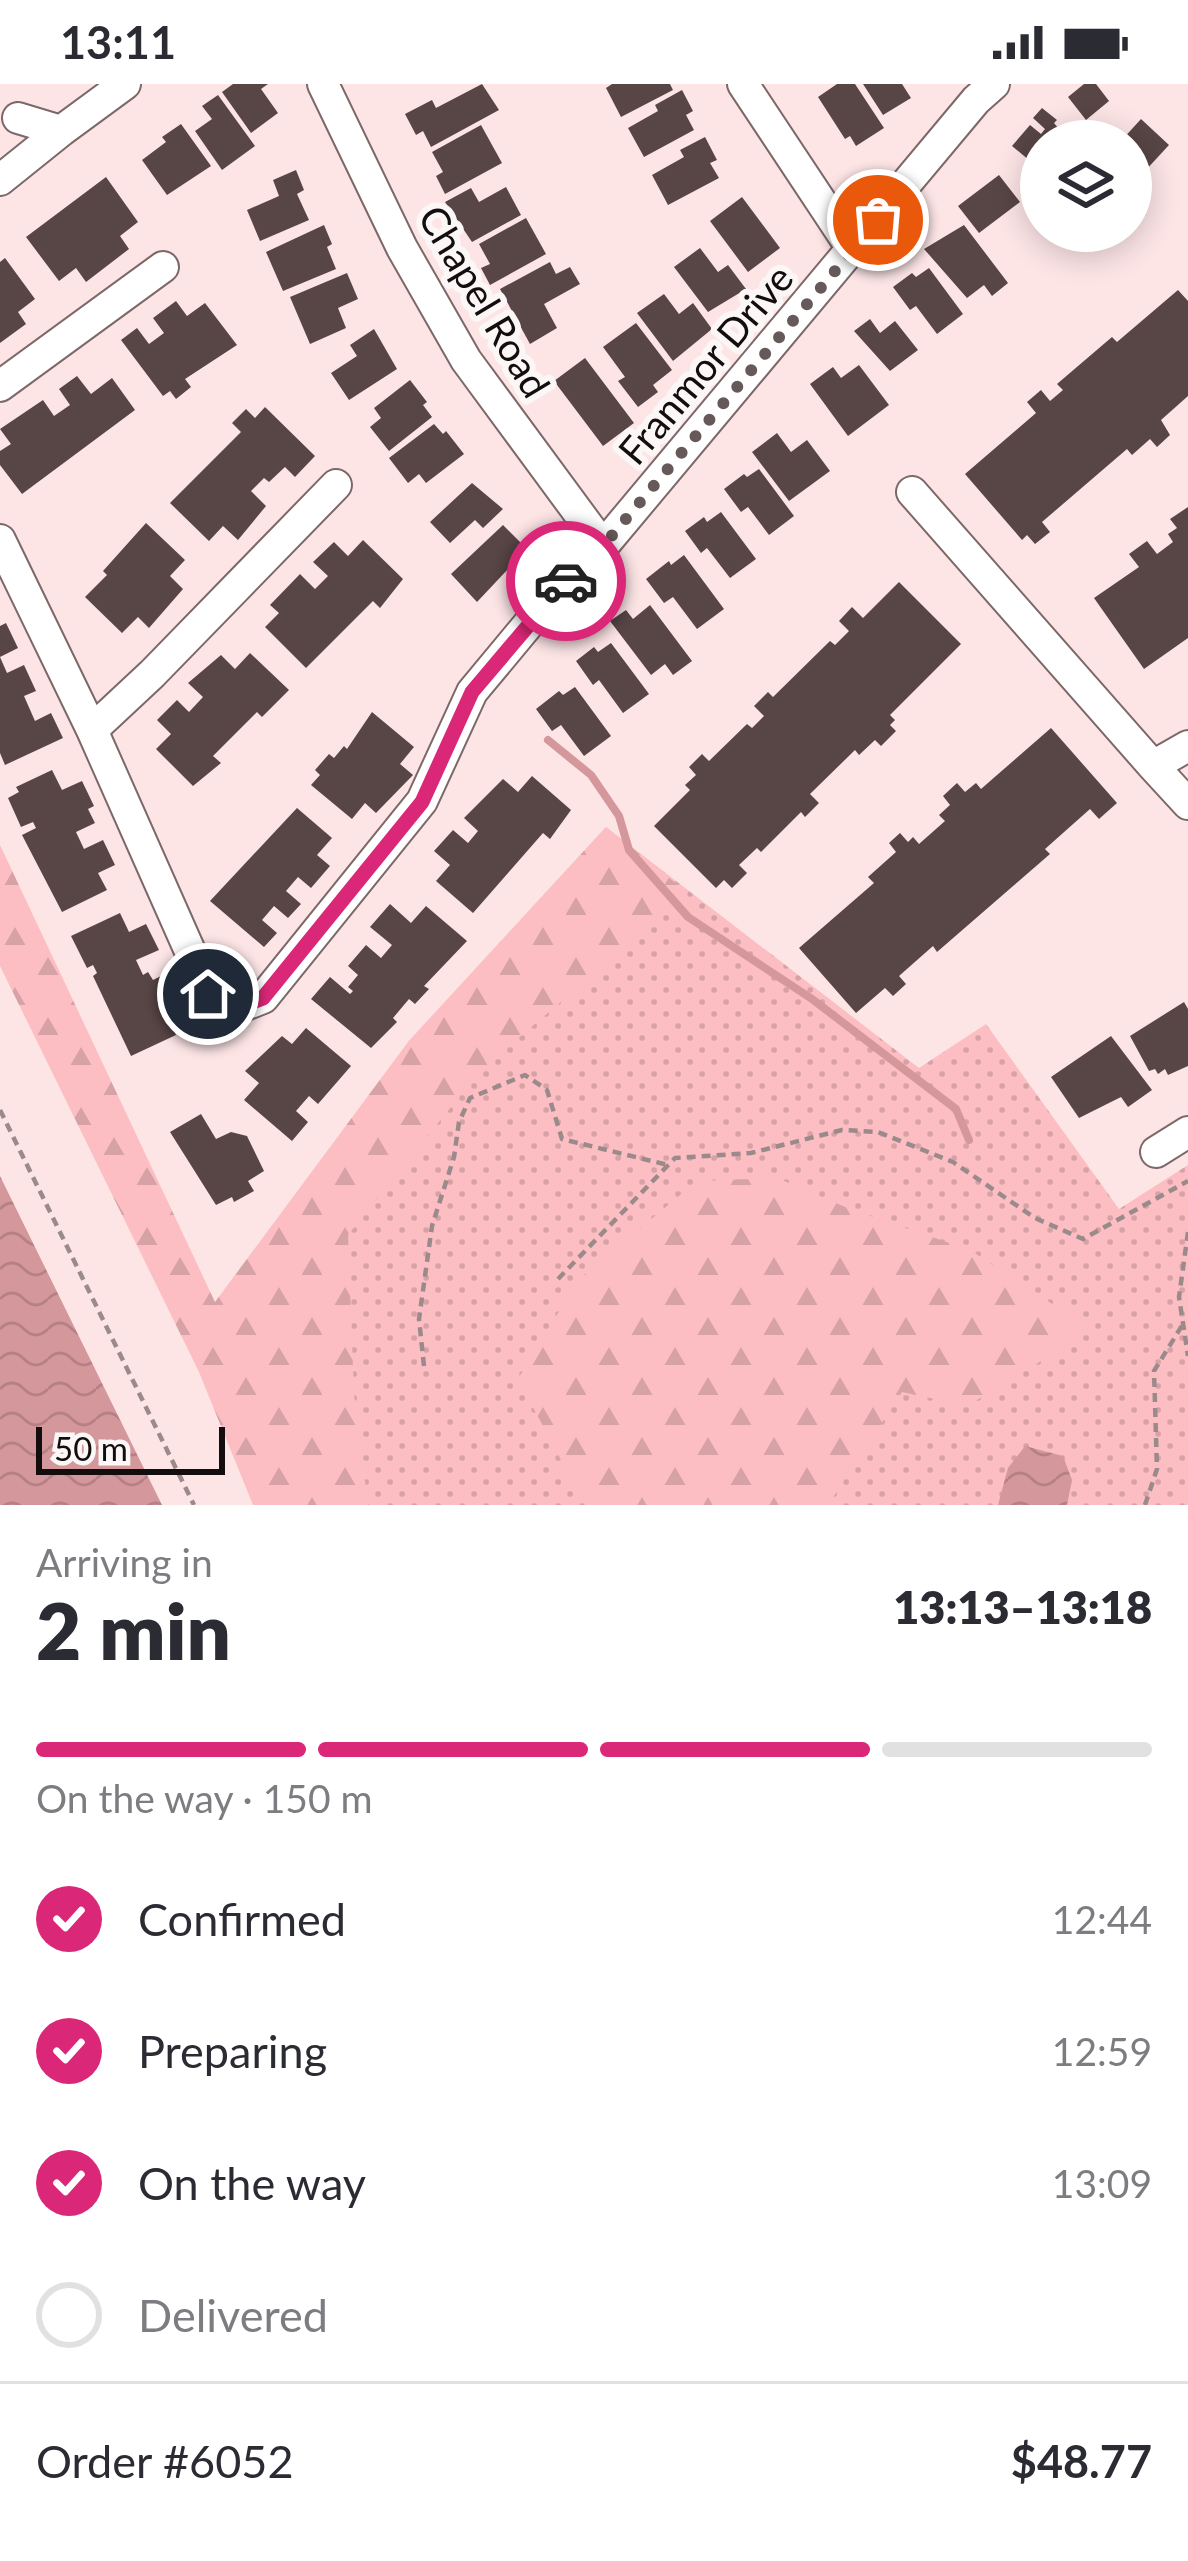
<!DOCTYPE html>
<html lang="en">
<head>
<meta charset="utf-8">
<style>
  :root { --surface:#fff; --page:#f7f7f7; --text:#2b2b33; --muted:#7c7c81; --line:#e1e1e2; --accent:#db2777 }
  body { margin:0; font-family:Lato,sans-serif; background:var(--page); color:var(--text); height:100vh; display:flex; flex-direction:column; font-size:45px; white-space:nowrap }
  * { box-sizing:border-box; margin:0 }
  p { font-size:39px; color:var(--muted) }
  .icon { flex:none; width:66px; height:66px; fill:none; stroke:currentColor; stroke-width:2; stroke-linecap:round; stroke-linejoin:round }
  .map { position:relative; height:1421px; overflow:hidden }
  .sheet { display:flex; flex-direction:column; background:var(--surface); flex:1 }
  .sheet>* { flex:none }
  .fabs { position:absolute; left:1020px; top:36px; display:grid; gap:24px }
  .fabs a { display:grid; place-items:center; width:132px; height:132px; border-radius:50%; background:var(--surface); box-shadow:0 6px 30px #0003; font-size:60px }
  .scale { position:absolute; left:36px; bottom:30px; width:189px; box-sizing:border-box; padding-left:12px; border:6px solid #140d0d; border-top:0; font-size:33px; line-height:42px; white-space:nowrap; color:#140d0d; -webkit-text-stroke:9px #fcf7f7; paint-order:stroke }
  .pin { position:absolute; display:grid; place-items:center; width:102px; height:102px; color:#fff; margin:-51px; border:6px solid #fff; border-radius:50%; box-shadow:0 3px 12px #0007 }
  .courier { position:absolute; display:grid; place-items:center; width:120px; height:120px; margin:-60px; border:9px solid #db2777; border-radius:50%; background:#fff; color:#222; box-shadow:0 3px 15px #0007 }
  .overview em { font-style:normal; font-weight:800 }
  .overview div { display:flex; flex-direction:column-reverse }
  .overview { display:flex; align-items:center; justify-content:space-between; height:204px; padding:0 36px }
  h1 { font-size:78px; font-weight:800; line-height:90px }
  .bar { display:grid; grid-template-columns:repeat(4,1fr); gap:18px 12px; align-content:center; height:144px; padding:0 36px }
  .bar i { height:15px; border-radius:9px; background:var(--line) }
  .bar .selected { background:var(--accent) }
  .bar p { grid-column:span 4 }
  .line { display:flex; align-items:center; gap:30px; padding:0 36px; border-top:3px solid var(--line) }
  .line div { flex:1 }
  ol { padding:0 36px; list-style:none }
  li { display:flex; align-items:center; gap:36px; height:132px }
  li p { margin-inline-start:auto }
  li .icon { padding:12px; border-radius:50%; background:var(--accent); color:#fff; stroke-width:4 }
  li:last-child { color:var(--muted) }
  li i { width:66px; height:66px; border:6px solid var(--line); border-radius:50% }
  .status { display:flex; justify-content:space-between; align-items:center; height:84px; padding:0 60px; background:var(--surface); direction:ltr }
  .status svg { height:33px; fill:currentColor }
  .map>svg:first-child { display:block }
</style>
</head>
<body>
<div class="status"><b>13:11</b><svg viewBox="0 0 49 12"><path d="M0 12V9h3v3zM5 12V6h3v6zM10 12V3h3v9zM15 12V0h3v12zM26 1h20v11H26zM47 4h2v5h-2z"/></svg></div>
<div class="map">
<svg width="1188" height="1421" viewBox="0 0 1188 1421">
  <defs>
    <pattern id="grass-dots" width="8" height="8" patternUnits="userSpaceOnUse" patternTransform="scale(3)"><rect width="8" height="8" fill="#fcbec2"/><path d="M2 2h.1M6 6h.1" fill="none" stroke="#d7a2a6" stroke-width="1.8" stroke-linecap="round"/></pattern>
    <pattern id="forest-firs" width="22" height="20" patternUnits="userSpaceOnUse" patternTransform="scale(3)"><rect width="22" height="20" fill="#fcbec2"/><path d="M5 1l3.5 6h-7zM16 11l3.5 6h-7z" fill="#d7a2a6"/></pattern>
    <pattern id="water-waves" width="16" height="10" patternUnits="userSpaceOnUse" patternTransform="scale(3)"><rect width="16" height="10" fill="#d4979c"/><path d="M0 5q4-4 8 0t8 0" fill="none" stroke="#b58185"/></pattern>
  </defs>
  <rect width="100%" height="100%" fill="#fde5e6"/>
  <path fill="url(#grass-dots)" d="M606 743 919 984 986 940 1119 1125 1188 1081V1421H253L408 958Z"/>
  <path fill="url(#forest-firs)" d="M606 743 688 809 480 987 348 1151 354 1310 368 1421H253L199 1288 0 882V761L215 1218 408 958Z
    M777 1094 850 1125 970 1166 1092 1246 967 1322 902 1308 828 1421H585L518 1295 578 1196 697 1097Z"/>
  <path fill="url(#water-waves)" d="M0 1092 162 1421H0Z
    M1025 1362 1063 1372 1072 1396 1067 1421H998L1008 1384Z"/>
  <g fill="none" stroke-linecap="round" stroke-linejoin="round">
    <path stroke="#d4979c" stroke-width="8" d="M548 656 591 691 619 732 629 766 688 833 812 915 956 1025 969 1056"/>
  </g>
  <path fill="#584546" d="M233 0H268L261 5 278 29 251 49 222 8Z
    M482 0 499 26 431 63 423 47 416 51 405 30 432 16 436 24Z
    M612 0H670L673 6 621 33 606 4Z
    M837 0H855L884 44 856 62 850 52 845 55 818 13Z
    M863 0H902L911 14 883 31Z
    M1084 0H1096L1109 17 1086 36 1068 13Z
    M682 6 693 27 686 31 694 46 644 73 628 44 658 27 655 21Z
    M218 11 255 62 222 86 195 47 212 35 202 22Z
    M1042 24 1057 36 1054 39 1069 57H1041V86L1012 62 1030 41 1041 50 1045 45 1033 34Z
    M1141 35 1169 61 1133 100 1139 106 1131 116V57H1121Z
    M181 40 211 82 167 111 142 76 166 58 162 53Z
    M481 41 502 79 445 110 436 92 443 88 432 68Z
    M705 53 717 76 710 79 719 94 668 121 652 91 684 73 680 66Z
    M296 86 304 106 297 110 309 136 260 157 247 126 279 112 273 96Z
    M999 91 1020 118 979 149 958 122Z
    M106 93 138 138 120 152 129 165 86 198 76 184 59 197 26 153Z
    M506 103 521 131 472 158 445 118 471 104 479 118Z
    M742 113 780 164 748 188 710 137Z
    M526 134 546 170 490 201 481 184 490 180 479 160Z
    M324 141 332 160 327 163 336 185 283 207 266 168Z
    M964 141 1008 199 992 212 984 201 967 214 924 165Z
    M700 164 718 188 728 181 746 205 708 228 674 183Z
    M5 174 35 215 18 228 26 240 0 259V178Z
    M550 178 556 190 570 183 580 200 544 220 557 244 530 260 500 205Z
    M929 184 963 230 937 250 916 222 910 226 893 203 912 189 916 193Z
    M347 189 358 215 338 224 346 244 310 260 290 213Z
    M1178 206 1188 217V312L1161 336 1170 351 1157 363 1150 355 1132 371 1127 365 1042 438 1050 448 1035 460 1027 451 1022 456 965 390 1036 329 1027 318 1041 306 1050 317 1063 306 1057 300 1112 253 1117 258Z
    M664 210 679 230 693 219 712 245 673 277 637 229Z
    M176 217 187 232 205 219 237 261 185 295 191 303 176 315 170 307 163 312 121 256 137 244 149 260 164 249 153 234Z
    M870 235 880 249 895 237 918 266 890 287 854 247Z
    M636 239 672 286 653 301 658 308 638 323 618 297 625 293 603 263Z
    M374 245 397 285 349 316 331 289 357 272 350 261Z
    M585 274 634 339 603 362 554 297Z
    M859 281 889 321 848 352 810 300 833 283 841 294Z
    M77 292 91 310 112 294 135 326 22 410 0 381V367L11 360 0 345 43 316 54 332 70 321 59 305Z
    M410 296 427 318 423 321 432 333 389 367 370 343 381 334 374 324Z
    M265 323 315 372 295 393 285 383 269 398 264 394 251 407 266 422 238 456 223 442 209 457 170 419 241 348 232 339 246 325 255 334Z
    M434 340 443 350 446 347 464 370 426 399 419 390 408 399 389 374Z
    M777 349 791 368 807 356 830 387 789 417 752 368Z
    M759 385 794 432 769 451 748 423 741 428 724 405 744 390 747 393Z
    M472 399 503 425 483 444 475 436 450 459 430 438Z
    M1188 423V554L1144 585 1094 514 1139 483 1129 470 1147 457 1157 470 1173 458 1168 450 1177 444 1170 435Z
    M721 428 756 475 730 494 707 464 701 469 685 447 704 433 707 438Z
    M146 439 185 476 170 492 183 505 149 544 138 533 122 549 85 513 107 491 103 487Z
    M503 441 527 465 477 518 451 490Z
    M363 456 403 495 380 524 373 517 306 584 265 543 279 529 270 521 300 490 315 505 328 492 313 478 334 458 348 472Z
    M684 471 724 525 697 545 673 513 664 519 646 495 669 477 671 481Z
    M899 498 961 560 890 631 895 636 890 641 896 647 881 662 875 656 859 671 855 666 810 710 819 719 805 733 801 728 761 768 757 764 739 781 747 789 732 804 724 796 716 804 654 742 690 706 685 701 696 691 689 683 702 670 709 677 747 640 752 644 764 632 754 622 768 608 773 613 830 557 835 561 849 547 839 537 852 523 863 534Z
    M650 521 692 577 673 591 665 580 651 591 610 537 626 526 633 535Z
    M6 539 18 564 0 573V542Z
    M611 559 649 610 623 629 599 596 593 601 576 577 594 563 598 568Z
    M250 569 289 606 262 633 257 628 213 672 221 679 193 702 156 665 171 650 157 636 177 616 189 628 203 613 188 599 221 571 235 585Z
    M0 573 7 589 24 581 36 607 24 612 35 637 51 629 63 654 5 681 0 669Z
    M575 603 611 652 584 672 561 641 552 647 536 625 559 607 563 611Z
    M372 628 414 663 400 680 413 691 376 729 365 719 352 735 311 701 320 691 315 686 329 670 334 674 344 662 347 665Z
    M1051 644 1117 719 1099 735 1090 725 1045 765 1050 770 937 868 933 862 899 892 906 900 893 912 885 904 856 929 799 864 874 799 868 793 896 768 889 759 900 749 908 758 913 753 919 760 945 737 939 731 950 721 943 712 957 699 965 708 976 699 981 705Z
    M52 686 62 706 82 697 94 722 88 725 95 739 76 748 84 765 103 756 115 781 98 789 107 806 62 828 22 751 36 744 33 738 21 743 8 714 19 708 16 703Z
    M532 692 571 726 550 755 543 749 473 829 436 797 450 781 434 767 453 746 468 759 478 747 464 734 503 695 518 708Z
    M297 724 332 754 317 771 330 782 311 804 298 793 286 807 301 820 288 834 274 822 262 836 277 849 264 863 210 817Z
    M390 820 411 839 426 822 467 857 424 902 429 905 415 920 409 915 393 934 397 938 371 964 311 915 330 893 350 910 353 907 348 903 358 891 348 882 366 861 381 874 392 861 370 843Z
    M120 829 129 848 146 840 159 866 136 876 143 891 148 888 153 896 163 891 170 907 177 904 185 922 167 930 176 951 131 972 93 892 97 889 93 881 87 884 71 852Z
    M1184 918 1188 925V982L1168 991 1165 985 1158 990 1155 985 1149 987 1130 952Z
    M306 944 351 982 318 1020 309 1012 296 1027 308 1038 292 1057 244 1016 259 999 245 987 282 952 292 960Z
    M1111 952 1152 1006 1128 1023 1121 1013 1079 1034 1051 993Z
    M201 1030 216 1055 231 1048 247 1052 264 1087 248 1097 254 1107 234 1118 232 1113 216 1121 170 1048Z"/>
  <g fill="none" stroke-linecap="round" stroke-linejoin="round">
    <defs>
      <path id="minor" d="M323 0 402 164 466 276 603 462
        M743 0 853 166
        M18 34 61 47 125 0
        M0 96 61 47
        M0 302 163 183
        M912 408 1153 682 1188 662
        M0 456 92 646 209 910 235 925 263 914 422 717 472 608 561 501 603 462 976 16 994 0
        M92 646 152 590 336 401
        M1153 682 1188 720
        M1156 1068 1188 1048"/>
    </defs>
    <use href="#minor" stroke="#7d6869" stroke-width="34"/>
    <path stroke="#9b8a8b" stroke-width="4.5" stroke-dasharray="9 6" stroke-linecap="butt" d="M0 1026 194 1421
      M1188 1148 1179 1213 1188 1272
      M558 1195 675 1074 751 1069 842 1046 878 1048 953 1078 1035 1134 1083 1155 1188 1097
      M424 1282 419 1235 432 1142 454 1073 459 1038 470 1014 525 991 547 1006 562 1055 668 1081
      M1145 1421 1157 1385 1154 1287 1183 1240"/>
    <use href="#minor" stroke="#fff" stroke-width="30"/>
  </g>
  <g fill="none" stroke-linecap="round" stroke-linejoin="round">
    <path stroke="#665959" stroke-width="12" stroke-dasharray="0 21.6" d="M566 497 603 462 878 136"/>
    <path stroke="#db2777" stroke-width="15" d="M208 910 235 925 263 914 422 718 472 608 566 497"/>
  </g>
  <g text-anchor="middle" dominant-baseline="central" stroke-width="12" stroke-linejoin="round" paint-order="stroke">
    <g font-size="39" fill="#140d0d" stroke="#fcf7f7">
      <text transform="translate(485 217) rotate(59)">Chapel Road</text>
      <text transform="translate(705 280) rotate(-50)">Franmor Drive</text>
    </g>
  </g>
</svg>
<div class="fabs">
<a><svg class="icon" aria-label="layers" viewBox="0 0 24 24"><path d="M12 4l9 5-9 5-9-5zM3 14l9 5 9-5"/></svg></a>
</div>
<div class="scale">50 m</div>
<div class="pin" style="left:878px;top:136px;background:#ea580c"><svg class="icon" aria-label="bag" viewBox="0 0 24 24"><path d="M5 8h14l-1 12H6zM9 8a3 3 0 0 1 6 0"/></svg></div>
<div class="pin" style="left:208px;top:910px;background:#1f2937"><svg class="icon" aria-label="home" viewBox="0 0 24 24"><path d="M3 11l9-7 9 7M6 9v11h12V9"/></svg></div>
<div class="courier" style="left:566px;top:497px"><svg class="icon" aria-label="car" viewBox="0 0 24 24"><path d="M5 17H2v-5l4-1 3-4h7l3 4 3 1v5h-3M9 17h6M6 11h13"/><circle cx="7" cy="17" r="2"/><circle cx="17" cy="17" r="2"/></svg></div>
</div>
<section class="sheet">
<div class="overview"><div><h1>2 min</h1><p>Arriving in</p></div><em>13:13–13:18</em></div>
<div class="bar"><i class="selected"></i><i class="selected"></i><i class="selected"></i><i></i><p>On the way · 150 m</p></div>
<ol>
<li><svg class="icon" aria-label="check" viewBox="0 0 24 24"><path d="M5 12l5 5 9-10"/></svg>Confirmed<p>12:44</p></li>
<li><svg class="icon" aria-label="check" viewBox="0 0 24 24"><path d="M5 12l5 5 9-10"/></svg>Preparing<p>12:59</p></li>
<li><svg class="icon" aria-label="check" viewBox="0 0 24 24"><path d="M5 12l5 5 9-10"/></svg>On the way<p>13:09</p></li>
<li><i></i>Delivered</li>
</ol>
<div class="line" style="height:156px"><div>Order #6052</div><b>$48.77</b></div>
</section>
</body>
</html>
